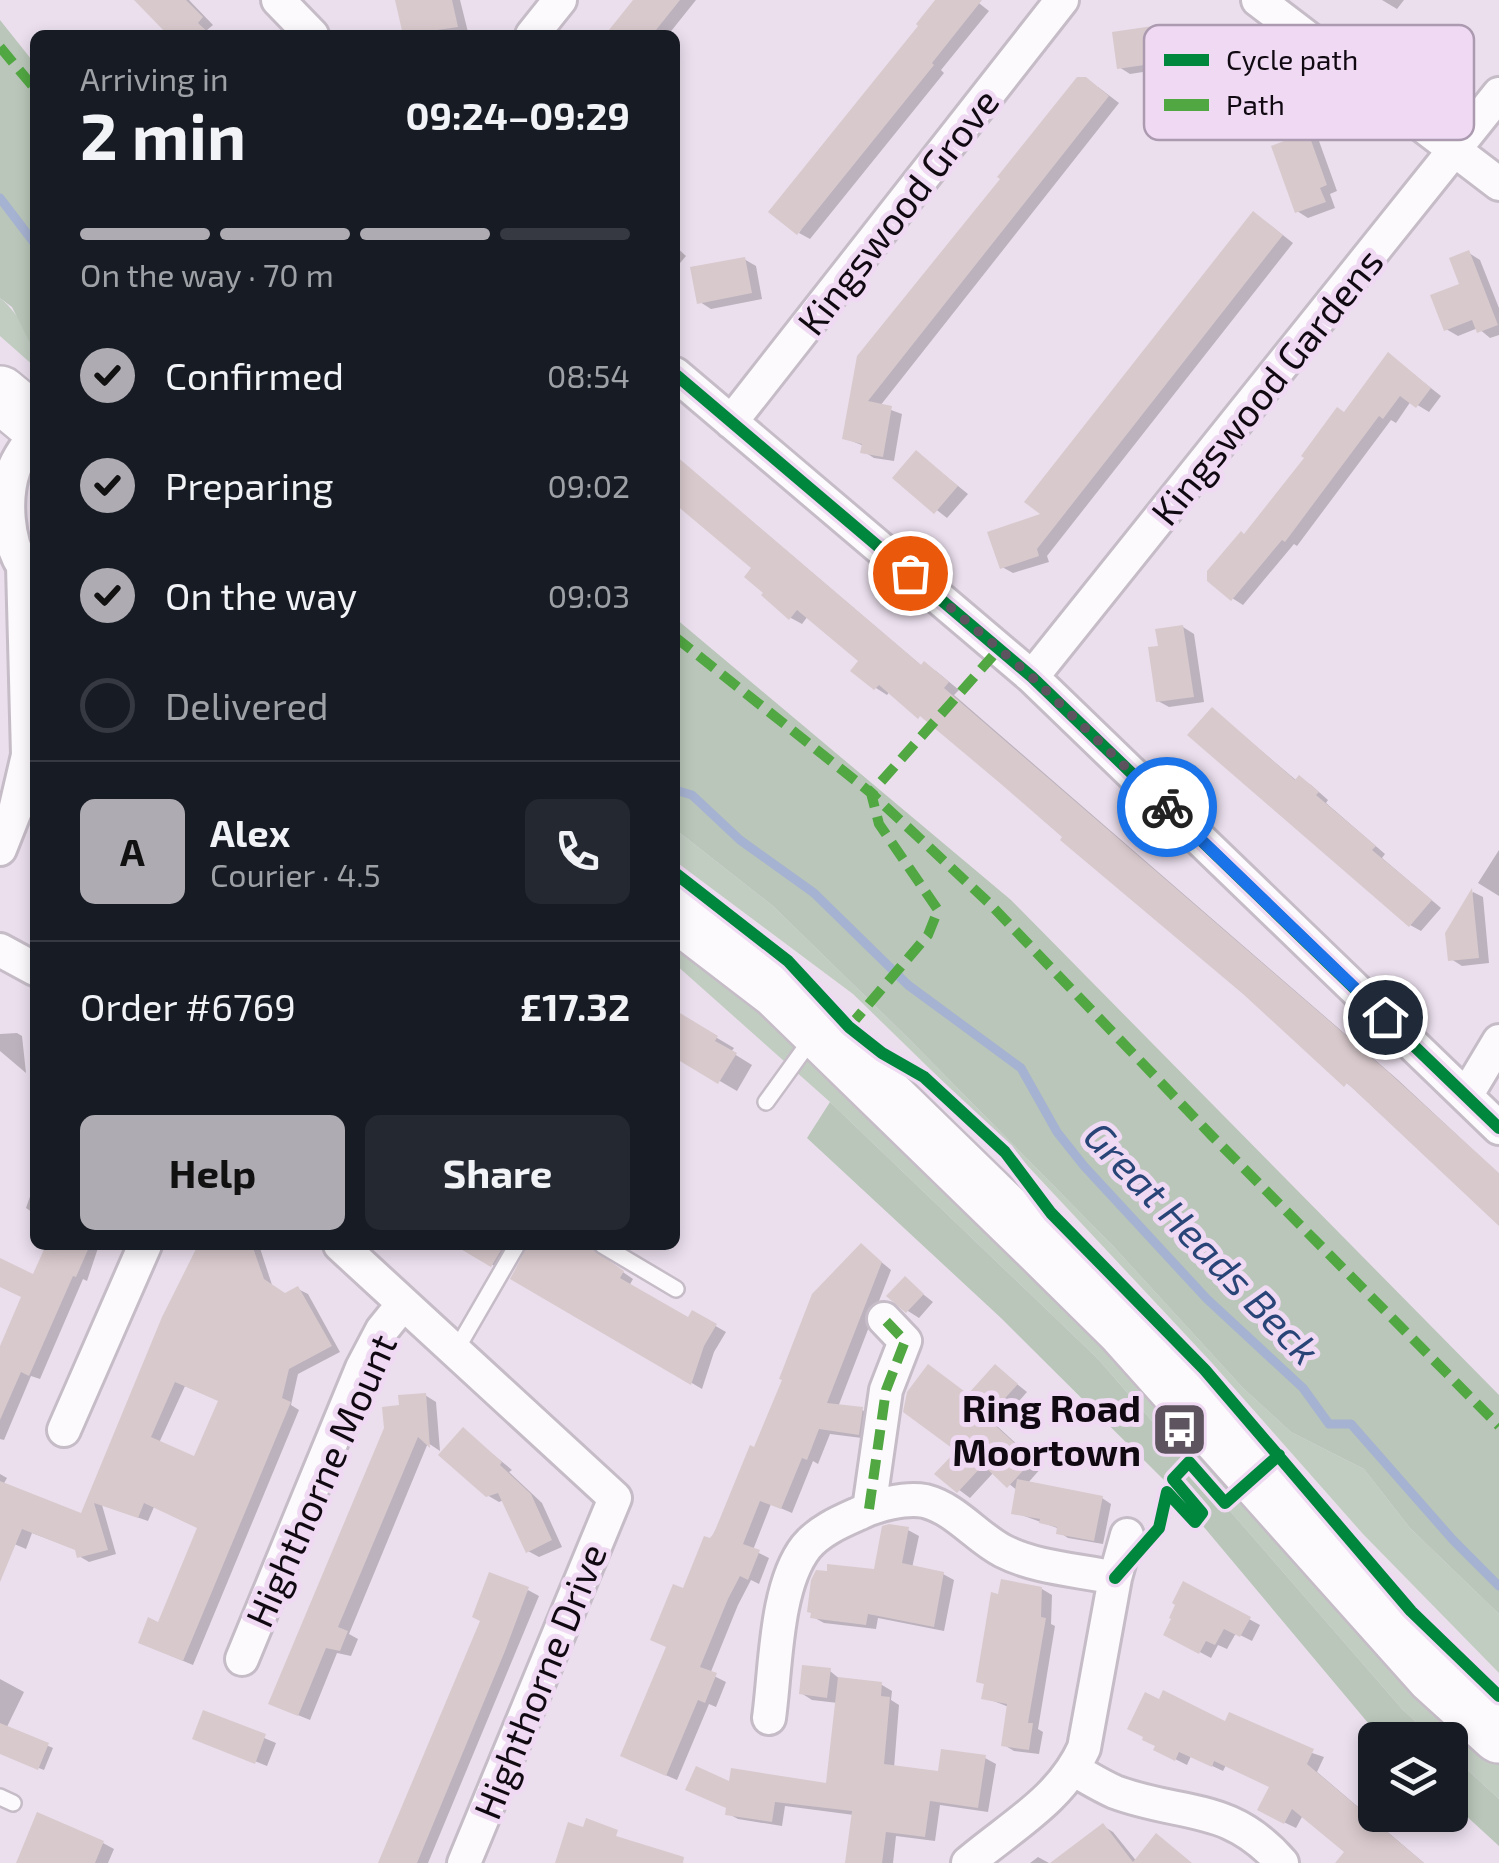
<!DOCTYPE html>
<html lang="en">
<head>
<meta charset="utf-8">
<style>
  :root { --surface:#171b24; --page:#242831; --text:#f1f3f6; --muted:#9ea1a6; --line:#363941; --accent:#aeabb2 }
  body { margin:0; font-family:"Exo 2",sans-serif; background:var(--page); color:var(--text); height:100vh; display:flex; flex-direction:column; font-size:38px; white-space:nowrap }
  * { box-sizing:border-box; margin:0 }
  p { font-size:32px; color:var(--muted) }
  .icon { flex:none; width:55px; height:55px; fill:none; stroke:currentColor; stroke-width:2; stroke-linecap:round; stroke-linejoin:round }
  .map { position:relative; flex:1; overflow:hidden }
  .panel { position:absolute; left:30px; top:30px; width:650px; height:1220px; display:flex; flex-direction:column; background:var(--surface); border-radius:15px; box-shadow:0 5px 15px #0003 }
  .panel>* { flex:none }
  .fabs { position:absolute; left:1358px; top:1722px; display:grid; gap:20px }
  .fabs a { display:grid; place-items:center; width:110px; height:110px; border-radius:15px; background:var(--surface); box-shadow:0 5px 15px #0003; font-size:50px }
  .pin { position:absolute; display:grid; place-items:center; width:85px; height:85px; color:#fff; margin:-42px; border:5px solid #fff; border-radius:50%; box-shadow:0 2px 10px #0007 }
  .courier { position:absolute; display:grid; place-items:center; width:100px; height:100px; margin:-50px; border:8px solid #1a73e8; border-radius:50%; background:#fff; color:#222; box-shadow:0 2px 12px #0007 }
  .head em { font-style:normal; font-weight:700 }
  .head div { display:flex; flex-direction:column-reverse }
  .head { display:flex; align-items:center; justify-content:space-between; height:170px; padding:0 50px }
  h1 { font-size:65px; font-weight:700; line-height:75px }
  .bar { display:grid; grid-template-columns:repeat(4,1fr); gap:15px 10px; align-content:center; height:120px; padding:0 50px }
  .bar i { height:12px; border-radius:8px; background:var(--line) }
  .bar .selected { background:var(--accent) }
  .bar p { grid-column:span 4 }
  .line { display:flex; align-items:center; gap:25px; padding:0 50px; border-top:2px solid var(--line) }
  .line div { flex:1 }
  .round { display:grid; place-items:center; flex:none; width:105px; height:105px; border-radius:15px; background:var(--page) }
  ol { padding:0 50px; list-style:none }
  li { display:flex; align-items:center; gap:30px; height:110px }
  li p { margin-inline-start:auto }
  li .icon { padding:10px; border-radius:50%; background:var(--accent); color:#111; stroke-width:4 }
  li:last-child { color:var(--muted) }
  li i { width:55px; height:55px; border:5px solid var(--line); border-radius:50% }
  .action { display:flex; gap:20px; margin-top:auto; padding:20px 50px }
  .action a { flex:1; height:115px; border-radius:15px; background:var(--accent); color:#111; font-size:40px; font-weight:700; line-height:115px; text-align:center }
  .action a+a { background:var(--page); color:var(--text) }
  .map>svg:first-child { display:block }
</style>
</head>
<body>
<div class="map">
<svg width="1499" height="1863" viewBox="0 0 1499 1863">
  <rect width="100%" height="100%" fill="#ebdfed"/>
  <path fill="#c2cdc2" d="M0 298C19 313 35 343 35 367L0 336Z
    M675 829 773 906 906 1036 1114 1247 1243 1388 1291 1432 1364 1469 1410 1528 1499 1614V1673L1363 1534 1212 1363 1009 1146 853 994 675 861Z
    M675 936 849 1083 1499 1757V1799L1450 1754V1740H1435L1402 1709 1098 1359 830 1102 675 964Z"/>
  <path fill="#b9c6b9" d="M0 20 35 64V353L12 307 0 298Z
    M675 618 1011 900 1499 1395V1614L1410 1528 1364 1469 1291 1432 1243 1388 1114 1247 906 1036 773 906 675 829Z
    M830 1102 1098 1359 1402 1709 1435 1740H1384L1379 1736 1167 1483 1001 1318 807 1138Z
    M1450 1754 1499 1799V1846L1450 1801Z"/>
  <path fill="#0003" fill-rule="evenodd" d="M138 0H189L213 25 207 30 213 35H172Z
    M418 0H460L468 32 405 35 398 4Z
    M636 0H696L668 35H608Z
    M938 0H975L989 11 941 70 944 73 810 239 799 233Z
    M1382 0H1404L1397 9Z
    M1167 27 1178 33 1182 66 1130 74 1119 67Z
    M1098 87 1119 103 880 406 902 414 894 461 874 458 863 451 864 446 844 438 859 357Z
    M1308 135 1319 141 1337 191 1330 194 1335 208 1308 218 1297 211Z
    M1265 221 1293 243 1047 556 1049 562 1013 573 1002 567 1045 515Z
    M675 246 686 256 675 269Z
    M1469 253 1480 260 1499 308V335L1490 338 1478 328 1458 336 1446 329Z
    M744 259 756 266 762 299 711 309 700 302Z
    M1389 355 1441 396 1429 412 1411 401 1396 423 1391 420 1297 546 1294 544 1243 605 1232 598 1245 537 1345 415Z
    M917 453 968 494 947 518 896 478Z
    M675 456 922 666 936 671 959 690 954 695 1397 1079 1499 1174V1225L1356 1091 1065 837 931 723 890 691 887 695 876 688 862 661 808 616 802 624 791 618 754 568 675 501Z
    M1183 627 1194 634 1204 702 1169 707 1158 701 1161 648Z
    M1213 710 1297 781 1300 778 1311 785 1328 800 1326 803 1385 854 1382 858 1441 908 1421 931 1410 925Z
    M1499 850V896L1478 883Z
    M1473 892 1483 897 1489 963 1462 966 1451 959 1448 933Z
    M675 1013 734 1048 731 1052 752 1065 737 1091 675 1055Z
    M17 1033 22 1036 26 1073 0 1051V1034Z
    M33 1188 35 1189V1214L26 1208Z
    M48 1245H99L87 1281 83 1279 40 1379 31 1376 4 1440 0 1439V1349L23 1297 0 1285V1273L34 1278Z
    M194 1245H259L273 1288 285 1296 298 1289 308 1294 340 1352 298 1374 291 1405 299 1410 193 1665 150 1647 200 1528 154 1507 148 1521 102 1505 116 1554 89 1562 79 1556 77 1550 32 1533 26 1549 0 1538V1474L7 1478 3 1485 83 1517 197 1254ZM185 1386 220 1401 195 1459 159 1443Z
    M459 1245H518L503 1271Z
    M529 1245H593L591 1250 633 1279 629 1286 689 1320 693 1313 726 1332 714 1352 702 1389 514 1278Z
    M862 1246 891 1270 838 1407 862 1410 873 1416 870 1439 830 1434 818 1464 813 1461 792 1513 771 1504 753 1550 769 1558 759 1584 751 1580 738 1605 710 1674 726 1682 716 1707 709 1704 677 1780 633 1761 684 1591Z
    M905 1280 933 1302 919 1318 908 1311Z
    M996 1367 1027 1392 997 1426 1042 1467 1027 1484 1102 1498 1111 1504 1103 1544 1068 1538 1059 1532 1060 1529 1013 1512 1018 1491 994 1472 970 1498 938 1474 959 1451 970 1396Z
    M425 1395 436 1402 440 1451 428 1443 349 1634 358 1639 351 1656 337 1653 310 1720 283 1709 402 1408Z
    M463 1430 512 1470 509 1472 542 1503 562 1547 539 1557 528 1551 504 1500 499 1502 487 1495Z
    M908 1530 919 1536 912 1568 943 1574 954 1580 944 1631 878 1618 876 1629 824 1623 813 1617 876 1572Z
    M1184 1584 1260 1625 1252 1641 1236 1633 1227 1649 1218 1645 1211 1658 1166 1634Z
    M1042 1589 1052 1595 1051 1624 1055 1626 1038 1729 1043 1732 1039 1754 1014 1751 1004 1745 1009 1707 983 1697 1000 1597Z
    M528 1590 539 1596 428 1863H381L482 1621Z
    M830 1671 841 1680 882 1685 892 1691 891 1700 899 1705 894 1768 940 1773 985 1758 996 1764 988 1812 940 1805 935 1841 896 1836 893 1863H848L854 1815 785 1806 782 1826 738 1819 727 1813 731 1784 828 1785 838 1703 812 1700 801 1693Z
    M0 1679 24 1692 3 1735 0 1734Z
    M204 1713 276 1743 267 1766 203 1740Z
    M1226 1724 1324 1757 1317 1772 1424 1863H1349L1347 1852 1303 1815 1296 1828 1271 1816 1272 1787 1226 1765 1223 1771 1191 1756 1187 1765 1167 1755Z
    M16 1732 53 1748 44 1770 11 1757Z
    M1103 1826 1113 1832 1138 1863H1054Z
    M103 1843 114 1849 108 1863H56Z
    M1038 1857 1049 1863H1030Z"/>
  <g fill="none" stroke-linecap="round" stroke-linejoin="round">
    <path stroke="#a6b2d1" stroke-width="9" d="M0 198 35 244
      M675 790 692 795 740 840 814 893 908 985 1021 1068 1057 1132 1084 1166 1207 1299 1303 1388 1329 1424H1351L1453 1540 1499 1586"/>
  </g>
  <path fill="#d8c9cc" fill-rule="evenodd" d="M134 0H186L203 17 198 23 211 35H168Z
    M395 0H452L458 27 403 35Z
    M633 0H680L652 35H605Z
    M935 0H982L932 63 934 65 797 235 768 212 918 26 916 24Z
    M1167 24 1172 61 1117 69 1112 32Z
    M1077 77H1086L1109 96 868 401 892 406 883 457 860 453 862 444 842 439 857 356 1000 179 997 177Z
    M1308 132 1327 185 1320 188 1326 202 1295 213 1271 146Z
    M1253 211 1283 235 1037 549 1039 556 1000 569 987 532 1040 514 1024 502Z
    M1469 250 1498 325 1477 333 1472 320 1444 331 1430 295 1459 284 1449 258Z
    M745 257 752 293 697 304 690 267Z
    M1388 352 1431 388 1416 408 1400 396 1383 419 1379 416 1285 542 1282 540 1231 601 1207 581V571L1241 531 1244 534 1304 458 1301 456 1337 407 1344 412Z
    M916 450 958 486 934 514 892 478Z
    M675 455 921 665 924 661 949 682 944 688 1386 1070 1499 1173V1226L1347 1083 1344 1087 1243 994 1060 840 1062 837 1001 784 920 716 918 719 879 685 874 690 850 671 858 661 797 610 789 620 761 595 763 593 744 577 751 568 675 504Z
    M1183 625 1194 697 1156 702 1148 647 1158 646 1155 629Z
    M1212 707 1295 780 1299 775 1319 792 1316 795 1376 846 1372 850 1432 900 1409 927 1187 735Z
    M1472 888 1479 958 1448 961 1445 933Z
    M675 1010 718 1036 715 1041 737 1053 718 1084 675 1058Z
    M861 1243 882 1262 827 1403 863 1407 859 1435 819 1429 807 1460 802 1458 781 1509 760 1501 743 1544 760 1550 748 1580 740 1576 728 1599 700 1667 717 1673 705 1703 698 1700 666 1776 620 1756 666 1647 650 1640 673 1584 683 1588 704 1536 710 1538 714 1533 750 1445 754 1447 782 1380 779 1379 812 1294Z
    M46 1245H90L76 1277 73 1276 29 1376 21 1372 0 1420V1346L21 1297 0 1287V1258L33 1274Z
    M198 1245H252L264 1279 285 1293 298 1286 332 1346 289 1369 282 1398 291 1402 183 1661 138 1643 148 1617 158 1622 197 1528 144 1503 138 1518 94 1503 108 1550 77 1558 75 1550 22 1529 0 1582V1481L81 1513 162 1317ZM175 1382 218 1401 194 1456 151 1437Z
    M454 1245H504L491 1267Z
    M528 1245H587L624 1271 620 1278 688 1317 692 1310 717 1324 704 1346 691 1385 510 1279Z
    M905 1276 924 1294 906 1313 886 1296Z
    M928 1364 968 1394 995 1364 1018 1384 987 1418 1033 1460 1007 1488 983 1465 957 1493 934 1474 956 1451 903 1412 907 1392Z
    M426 1393 430 1448 418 1437 338 1627 348 1631 340 1651 326 1648 298 1716 268 1704 384 1428 382 1407 399 1405 398 1395Z
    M463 1427 502 1462 500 1465 531 1494 552 1540 526 1553 498 1493 486 1497 438 1455Z
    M1017 1479 1103 1496 1094 1541 1056 1534 1057 1527 1039 1523 1040 1519 1011 1514Z
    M889 1524 909 1527 902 1563 944 1572 934 1627 868 1614 866 1625 810 1618 811 1613 807 1612 811 1580 816 1570 827 1571V1564L874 1569 882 1526Z
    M489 1572 529 1587 505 1651 417 1863H378L480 1621 472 1617Z
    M1001 1579 1042 1587 1041 1617 1046 1618 1028 1723H1033L1029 1750 1001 1746 1007 1704 981 1699 984 1684 976 1682 991 1592 998 1594Z
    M1183 1581 1251 1617 1240 1637 1224 1629 1215 1645 1206 1641 1199 1654 1163 1635 1171 1619 1169 1618 1175 1605 1172 1603Z
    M802 1665 831 1668 827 1698 799 1694Z
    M838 1677 882 1682 881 1696 890 1697 884 1764 938 1771 941 1749 986 1755 978 1808 930 1801 925 1837 886 1832 882 1863H845L852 1811 775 1802 772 1822 725 1815 726 1808 685 1790 696 1766 729 1781 731 1768 826 1783Z
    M1163 1690 1225 1721 1229 1712 1314 1749 1307 1764 1424 1863H1335L1344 1852 1292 1809 1284 1824 1257 1810 1269 1787 1214 1761 1212 1767 1179 1752 1175 1761 1153 1750 1155 1746 1142 1740 1143 1737 1127 1729 1145 1692 1159 1699Z
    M203 1710 266 1734 255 1764 192 1739Z
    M0 1723 49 1743 38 1770 0 1754Z
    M37 1812 104 1841 95 1863H16Z
    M586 1818 618 1830 616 1836 684 1857 683 1863H555L568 1822 583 1827Z
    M1103 1823 1133 1862 1156 1833 1192 1863H1050Z"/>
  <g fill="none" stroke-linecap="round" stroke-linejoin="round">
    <defs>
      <path id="lane" d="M766 1102 813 1037
        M602 1245 676 1289
        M455 1352 517 1245
        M0 1797 13 1803"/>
      <path id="street" d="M278 0 312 35
        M1258 0 1499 184
        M532 35 560 0
        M675 374 1032 677 1499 1128
        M731 422 1062 0
        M1032 677 1499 94
        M0 849 15 811 28 755 23 566C7 541 4 498 14 469 18 457 28 445 35 434
        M0 950 35 969
        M1466 1096 1499 1041
        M340 1245 615 1498 464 1863
        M64 1430 145 1245
        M869 1509 886 1390 905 1341 884 1319
        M242 1659 362 1368 382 1330 403 1304
        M769 1718C776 1668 775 1587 806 1547 819 1531 840 1522 858 1514 875 1505 906 1497 925 1501 956 1509 976 1537 1003 1551 1036 1568 1079 1570 1115 1578
        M1074 1770C1087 1777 1101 1786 1115 1792 1182 1817 1229 1802 1282 1863
        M968 1863C1010 1827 1061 1800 1084 1748L1115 1578 1127 1535"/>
      <path id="highway" d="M0 394 35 423
        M675 912 778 991 1039 1245 1124 1329 1434 1676 1499 1735"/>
    </defs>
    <use href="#lane" stroke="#c5bcc7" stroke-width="20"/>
    <use href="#street" stroke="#c5bcc7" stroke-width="38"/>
    <use href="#highway" stroke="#c5bcc7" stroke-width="60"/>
    <use href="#lane" stroke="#fcfafc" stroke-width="15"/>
    <use href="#street" stroke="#fcfafc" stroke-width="32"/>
    <use href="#highway" stroke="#fcfafc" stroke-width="55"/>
    <path stroke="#51a742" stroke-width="10" stroke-dasharray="20 10" stroke-linecap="butt" d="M0 47 35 89
      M675 637 871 793 989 903 1212 1136 1499 1426
      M849 1027 928 935 938 910 879 824 871 793 999 649
      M869 1509 886 1390 905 1341 884 1319"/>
    <defs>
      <path id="cycleway" d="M675 374 1032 677 1499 1128
        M675 873 788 961 849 1027 882 1053 924 1077 1005 1152 1051 1213 1205 1370 1411 1611 1499 1696
        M1115 1578 1159 1528 1167 1492 1195 1522 1202 1513 1173 1479 1189 1462 1225 1503 1279 1455"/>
    </defs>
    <use href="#cycleway" stroke="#efd9f3" stroke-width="19"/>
    <use href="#cycleway" stroke="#00873e" stroke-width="12"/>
  </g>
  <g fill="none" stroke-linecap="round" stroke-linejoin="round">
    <path stroke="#5d545f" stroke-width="10" stroke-dasharray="0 18" d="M910 573 1032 677 1167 807"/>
    <path stroke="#1a73e8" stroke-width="12" d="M1167 807 1385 1017"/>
  </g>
  <defs>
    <symbol id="bus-square" viewBox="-11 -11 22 22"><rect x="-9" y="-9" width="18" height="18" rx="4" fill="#5d545f" stroke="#efd9f3"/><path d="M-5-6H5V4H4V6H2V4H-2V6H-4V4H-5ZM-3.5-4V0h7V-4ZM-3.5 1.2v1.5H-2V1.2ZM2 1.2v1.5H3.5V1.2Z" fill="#fff"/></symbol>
  </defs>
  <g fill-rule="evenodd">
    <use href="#bus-square" x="1148" y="1398" width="63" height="63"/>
  </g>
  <g text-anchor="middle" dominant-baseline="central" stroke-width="10" stroke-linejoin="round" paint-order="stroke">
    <g font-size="38" fill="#110912" stroke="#efd9f3">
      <text transform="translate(897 211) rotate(-52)">Kingswood Grove</text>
      <text transform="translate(1266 386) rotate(-51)">Kingswood Gardens</text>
      <text transform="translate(320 1480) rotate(-66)">Highthorne Mount</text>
      <text transform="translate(539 1681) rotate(-68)">Highthorne Drive</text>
    </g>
    <g font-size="38" font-weight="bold" fill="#110912" stroke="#efd9f3" text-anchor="end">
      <text x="1141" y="1407">Ring Road<tspan x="1141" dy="44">Moortown</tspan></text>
    </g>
    <g font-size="40" font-style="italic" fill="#294577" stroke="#efd9f3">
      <text transform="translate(1203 1242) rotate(46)">Great Heads Beck</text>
    </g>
  </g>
  <rect x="1144" y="25" width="330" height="115" rx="15" fill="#efd9f3" stroke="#ac9bb0" stroke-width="2.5"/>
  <rect x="1164" y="54" width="45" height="12" fill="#00873e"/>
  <rect x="1164" y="99" width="45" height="12" fill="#51a742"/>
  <g font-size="28" fill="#110912">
    <text x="1226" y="70">Cycle path</text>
    <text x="1226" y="115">Path</text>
  </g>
</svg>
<div class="fabs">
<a><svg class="icon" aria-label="layers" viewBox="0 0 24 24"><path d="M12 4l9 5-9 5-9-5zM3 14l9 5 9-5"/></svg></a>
</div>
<div class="pin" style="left:910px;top:573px;background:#ea580c"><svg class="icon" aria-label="bag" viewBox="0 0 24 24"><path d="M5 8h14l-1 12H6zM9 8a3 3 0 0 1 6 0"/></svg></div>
<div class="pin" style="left:1385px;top:1017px;background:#1f2937"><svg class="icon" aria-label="home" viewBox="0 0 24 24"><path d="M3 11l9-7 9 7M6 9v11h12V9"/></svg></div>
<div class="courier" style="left:1167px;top:807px"><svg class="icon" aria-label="bike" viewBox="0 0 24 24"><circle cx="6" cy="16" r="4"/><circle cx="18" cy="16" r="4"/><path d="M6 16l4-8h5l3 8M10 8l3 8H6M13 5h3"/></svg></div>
<section class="panel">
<div class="head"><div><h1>2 min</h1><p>Arriving in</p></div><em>09:24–09:29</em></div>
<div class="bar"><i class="selected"></i><i class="selected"></i><i class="selected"></i><i></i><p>On the way · 70 m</p></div>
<ol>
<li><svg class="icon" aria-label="check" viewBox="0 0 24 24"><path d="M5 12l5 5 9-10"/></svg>Confirmed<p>08:54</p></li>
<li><svg class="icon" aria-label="check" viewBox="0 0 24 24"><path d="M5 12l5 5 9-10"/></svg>Preparing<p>09:02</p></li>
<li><svg class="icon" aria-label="check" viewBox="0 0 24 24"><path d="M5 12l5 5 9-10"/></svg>On the way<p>09:03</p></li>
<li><i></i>Delivered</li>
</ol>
<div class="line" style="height:180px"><b class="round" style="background:var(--accent);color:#111">A</b><div><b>Alex</b><p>Courier · 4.5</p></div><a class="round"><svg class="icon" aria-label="phone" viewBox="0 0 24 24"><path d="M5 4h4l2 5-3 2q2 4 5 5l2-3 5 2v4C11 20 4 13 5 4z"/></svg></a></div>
<div class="line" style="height:130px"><div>Order #6769</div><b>£17.32</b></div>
<div class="action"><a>Help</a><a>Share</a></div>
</section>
</div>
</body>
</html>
